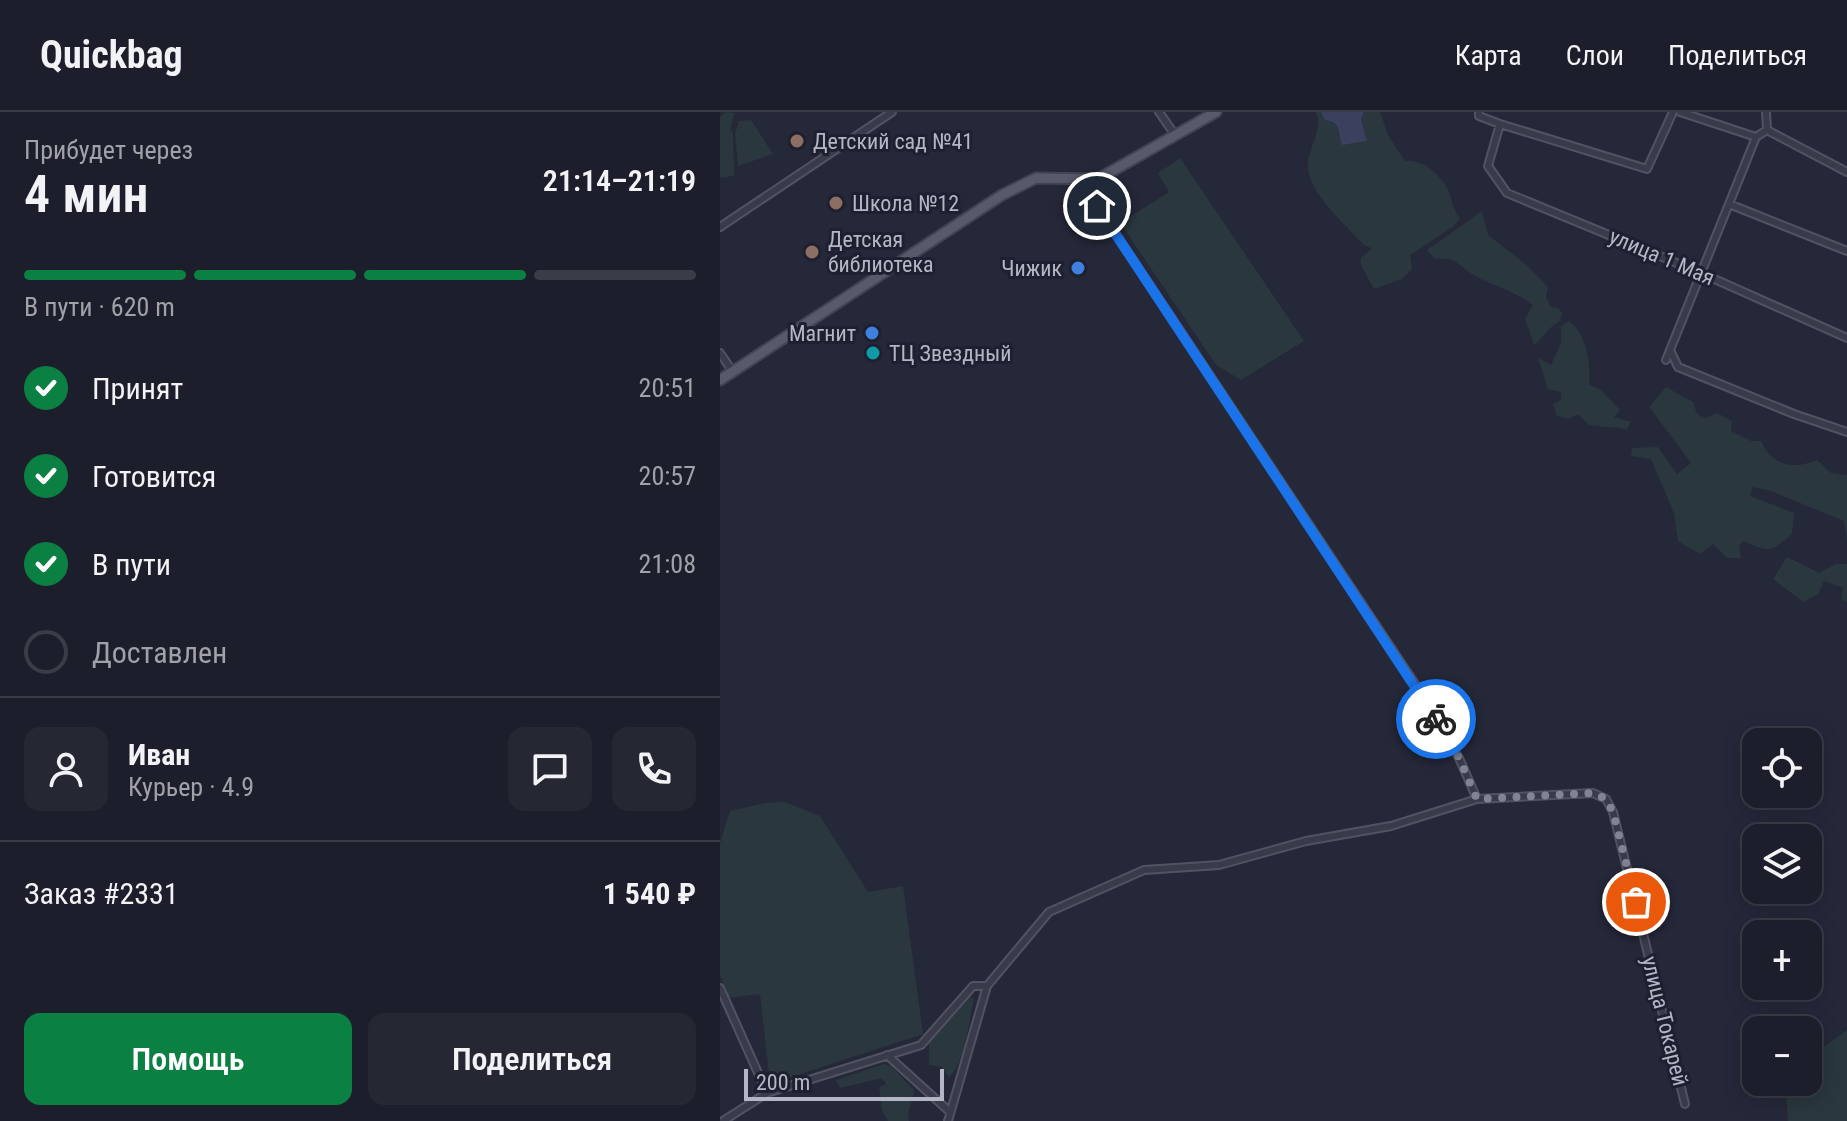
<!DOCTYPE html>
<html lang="ru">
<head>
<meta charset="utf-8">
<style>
  :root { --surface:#1c1e2b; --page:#252733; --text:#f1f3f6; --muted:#a0a2a9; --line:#3a3c47; --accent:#0b8043 }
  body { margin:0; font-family:"Roboto Condensed",sans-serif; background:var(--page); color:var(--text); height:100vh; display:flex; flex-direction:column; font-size:30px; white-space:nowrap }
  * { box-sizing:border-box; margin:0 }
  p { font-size:26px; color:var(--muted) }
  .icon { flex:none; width:44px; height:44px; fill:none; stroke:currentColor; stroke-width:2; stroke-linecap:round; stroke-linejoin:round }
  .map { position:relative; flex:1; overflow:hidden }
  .side { display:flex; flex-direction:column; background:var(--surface); width:720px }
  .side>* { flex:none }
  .controls { position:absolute; left:1022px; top:616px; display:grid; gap:16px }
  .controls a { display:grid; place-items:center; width:80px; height:80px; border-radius:16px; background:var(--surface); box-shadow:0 4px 20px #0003,0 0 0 2px var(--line); font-size:40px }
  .scale { position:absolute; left:24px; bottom:20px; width:200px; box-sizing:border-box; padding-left:8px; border:4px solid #b4b6c6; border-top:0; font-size:22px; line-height:28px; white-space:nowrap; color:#b4b6c6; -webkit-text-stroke:6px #1e202f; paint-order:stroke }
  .pin { position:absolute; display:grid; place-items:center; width:68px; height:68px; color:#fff; margin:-34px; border:4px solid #fff; border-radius:50%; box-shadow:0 2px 8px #0007 }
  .courier { position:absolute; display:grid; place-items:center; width:80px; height:80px; margin:-40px; border:6px solid #1a73e8; border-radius:50%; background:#fff; color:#222; box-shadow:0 2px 10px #0007 }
  .headline em { font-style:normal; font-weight:600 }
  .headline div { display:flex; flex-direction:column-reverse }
  .headline { display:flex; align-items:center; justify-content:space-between; height:136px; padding:0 24px }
  h1 { font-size:52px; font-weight:600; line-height:60px }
  .bar { display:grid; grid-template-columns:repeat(4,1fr); gap:12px 8px; align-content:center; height:96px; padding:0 24px }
  .bar i { height:10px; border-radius:6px; background:var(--line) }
  .bar .selected { background:var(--accent) }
  .bar p { grid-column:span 4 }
  .line { display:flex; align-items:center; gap:20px; padding:0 24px; border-top:2px solid var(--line) }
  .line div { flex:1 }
  .round { display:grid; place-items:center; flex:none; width:84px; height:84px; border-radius:16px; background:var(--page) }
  ol { padding:0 24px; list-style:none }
  li { display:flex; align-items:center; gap:24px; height:88px }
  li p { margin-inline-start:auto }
  li .icon { padding:8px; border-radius:50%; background:var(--accent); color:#fff; stroke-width:4 }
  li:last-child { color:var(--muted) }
  li i { width:44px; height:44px; border:4px solid var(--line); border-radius:50% }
  .primary-button { display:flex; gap:16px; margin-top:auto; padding:16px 24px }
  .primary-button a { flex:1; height:92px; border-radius:16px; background:var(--accent); color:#fff; font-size:32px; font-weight:600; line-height:92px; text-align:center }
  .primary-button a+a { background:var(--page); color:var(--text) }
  header { display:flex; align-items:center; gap:48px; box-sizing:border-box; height:112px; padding:0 40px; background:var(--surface); border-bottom:2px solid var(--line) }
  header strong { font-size:38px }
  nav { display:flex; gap:44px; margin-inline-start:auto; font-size:28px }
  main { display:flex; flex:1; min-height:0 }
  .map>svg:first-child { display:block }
</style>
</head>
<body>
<header>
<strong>Quickbag</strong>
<nav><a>Карта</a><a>Слои</a><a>Поделиться</a></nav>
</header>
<main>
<section class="side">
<div class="headline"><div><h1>4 мин</h1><p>Прибудет через</p></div><em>21:14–21:19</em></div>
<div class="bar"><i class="selected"></i><i class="selected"></i><i class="selected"></i><i></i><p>В пути · 620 m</p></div>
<ol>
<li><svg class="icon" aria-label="check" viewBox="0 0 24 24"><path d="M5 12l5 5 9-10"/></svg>Принят<p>20:51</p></li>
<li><svg class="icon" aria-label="check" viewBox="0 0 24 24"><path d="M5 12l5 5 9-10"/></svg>Готовится<p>20:57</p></li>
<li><svg class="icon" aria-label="check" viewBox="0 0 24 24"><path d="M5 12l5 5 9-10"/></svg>В пути<p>21:08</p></li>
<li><i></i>Доставлен</li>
</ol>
<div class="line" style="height:144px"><a class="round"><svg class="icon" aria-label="person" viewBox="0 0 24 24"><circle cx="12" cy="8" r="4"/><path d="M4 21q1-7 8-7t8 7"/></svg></a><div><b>Иван</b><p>Курьер · 4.9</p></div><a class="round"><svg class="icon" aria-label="chat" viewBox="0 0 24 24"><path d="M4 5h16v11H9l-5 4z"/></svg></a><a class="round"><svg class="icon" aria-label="phone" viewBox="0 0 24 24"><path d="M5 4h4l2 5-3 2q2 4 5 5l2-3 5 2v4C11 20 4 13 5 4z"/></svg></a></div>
<div class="line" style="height:104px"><div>Заказ #2331</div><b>1 540 ₽</b></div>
<div class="primary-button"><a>Помощь</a><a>Поделиться</a></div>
</section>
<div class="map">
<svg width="1127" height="1009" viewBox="0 0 1127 1009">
  <rect width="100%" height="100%" fill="#252839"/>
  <path fill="#2a373e" d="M6 0 15 1 10 17 13 21 14 63 5 66 0 65V5Z
    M596 0H601L605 8 613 10 617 14 618 23 646 29 641 6 644 0H660L669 25 685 49C701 46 720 62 727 76 733 87 731 95 740 106L734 114 690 143 692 157 682 167 654 177 641 153V146L652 136 645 134C627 114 585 79 588 50 590 32 603 18 596 0Z
    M31 8 53 42 18 54 15 22 19 9Z
    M460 46 584 229 521 268 496 253 399 109 403 106 405 108 449 80 438 61Z
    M762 99 768 123 804 151 828 175 826 185 831 195 838 196 842 201 840 209C829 214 824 225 814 233L805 207 813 193C795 179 774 174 755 164 746 159 738 149 728 147 723 146 719 147 715 147L707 138Z
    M849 209C867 222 871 252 869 273L880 277 900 298 894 305 911 310 907 317 869 313 858 302 849 307 837 304 833 292 841 288V280L828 277 818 246 831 253 841 231V214Z
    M946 275 973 290 977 302 985 306 997 301 1012 309 1011 319 1031 329H1041C1052 354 1073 358 1097 348L1111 361 1127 363V428L1124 409 1051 379 1033 375 1030 384 1074 401 1072 422C1052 440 1048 441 1024 429L1019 433 1021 446H1007L993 432 980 442 958 429 954 401 931 347 911 344 912 336 938 335 957 362 971 351 929 295Z
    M1067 445 1099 461 1116 452H1127V490L1121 487 1123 476 1104 469 1098 482 1083 490 1053 467Z
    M65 690 100 704 148 780 183 774 203 922 50 972 40 882 8 886 0 862V731L10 699 45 691Z
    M250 885 254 887C249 908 245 952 229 965L222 955 209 953V930Z
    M1127 918V1009H1068L1065 970H1088V946Z
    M164 952 171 954 194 978C194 988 186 999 189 1009H168L162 999 159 975 166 972 162 966 120 976 116 968Z"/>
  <path fill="#3b405f" d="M601 0H644L641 7 647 29 622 33 617 14 613 10 605 8Z"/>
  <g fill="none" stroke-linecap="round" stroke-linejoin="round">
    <defs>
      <path id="street" d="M439 0 455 23
        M759 0V4L780 12 927 57 953 0
        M960 0 1036 25
        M780 12 768 54 787 81 981 161 1127 226
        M1047 18 1127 60
        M378 67 374 82 377 94 701 581 739 646 757 687 873 681 886 687 893 700 965 992
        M1009 92 1127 139
        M0 115 172 0
        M950 238 958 255 1074 302 1127 320
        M0 241 13 260
        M946 248 1036 25 1047 18 1046 0
        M0 876 47 981
        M167 943 230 1000
        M3 1009 47 981 201 933 253 874H267
        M228 1009 267 874 329 800 424 758 499 753 586 729 671 714 757 687"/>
      <path id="primary" d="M0 268 282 83 316 66 378 67 496 0"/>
    </defs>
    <use href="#street" stroke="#515362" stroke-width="10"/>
    <use href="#primary" stroke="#424453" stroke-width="13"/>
    <use href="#street" stroke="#393b4a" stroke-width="6"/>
    <use href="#primary" stroke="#575a6a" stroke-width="9"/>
  </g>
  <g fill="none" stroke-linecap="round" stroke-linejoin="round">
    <path stroke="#828495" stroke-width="8" stroke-dasharray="0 14.4" d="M716 607 739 646 757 687 873 681 886 687 893 700 916 790"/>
    <path stroke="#1a73e8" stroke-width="10" d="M377 94 716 607"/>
  </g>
  <g fill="#8d6e63" stroke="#1e202f" stroke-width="3">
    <circle cx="77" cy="29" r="8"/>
    <circle cx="116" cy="91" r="8"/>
    <circle cx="92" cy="140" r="8"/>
  </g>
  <g fill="#3f7fe0" stroke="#1e202f" stroke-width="3">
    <circle cx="358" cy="156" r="8"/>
    <circle cx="152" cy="221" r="8"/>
  </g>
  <circle fill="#0f9aa8" stroke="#1e202f" stroke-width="3" cx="153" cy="241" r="8"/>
  <g text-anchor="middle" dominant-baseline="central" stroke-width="6" stroke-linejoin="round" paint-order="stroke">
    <g font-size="22" fill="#b4b6c6" stroke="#1e202f" text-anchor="start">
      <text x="93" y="29">Детский сад №41</text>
      <text x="132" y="91">Школа №12</text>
      <text x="108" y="127">Детская<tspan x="108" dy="25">библиотека</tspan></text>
      <text x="342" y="156" text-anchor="end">Чижик</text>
      <text x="136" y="221" text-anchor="end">Магнит</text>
      <text x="169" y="241">ТЦ Звездный</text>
    </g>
    <g font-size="22" fill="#b4b6c6" stroke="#1e202f">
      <text transform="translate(942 145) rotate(23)">улица 1 Мая</text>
      <text transform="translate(945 909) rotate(76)">улица Токарей</text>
    </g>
  </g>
</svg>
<div class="controls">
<a><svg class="icon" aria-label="locate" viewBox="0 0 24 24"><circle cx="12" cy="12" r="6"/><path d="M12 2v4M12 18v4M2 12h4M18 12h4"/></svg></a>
<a><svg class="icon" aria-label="layers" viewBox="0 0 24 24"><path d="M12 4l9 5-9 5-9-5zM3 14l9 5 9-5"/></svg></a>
<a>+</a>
<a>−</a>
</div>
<div class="scale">200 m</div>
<div class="pin" style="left:916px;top:790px;background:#ea580c"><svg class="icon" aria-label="bag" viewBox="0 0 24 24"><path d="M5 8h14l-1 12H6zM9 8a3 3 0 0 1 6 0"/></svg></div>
<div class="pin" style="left:377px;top:94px;background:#1f2937"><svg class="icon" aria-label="home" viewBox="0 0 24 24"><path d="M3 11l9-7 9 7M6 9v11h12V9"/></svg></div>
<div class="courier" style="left:716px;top:607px"><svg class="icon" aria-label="bike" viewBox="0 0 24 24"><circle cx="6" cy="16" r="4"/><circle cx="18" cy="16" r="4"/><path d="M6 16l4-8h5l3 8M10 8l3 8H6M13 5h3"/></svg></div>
</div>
</main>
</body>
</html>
